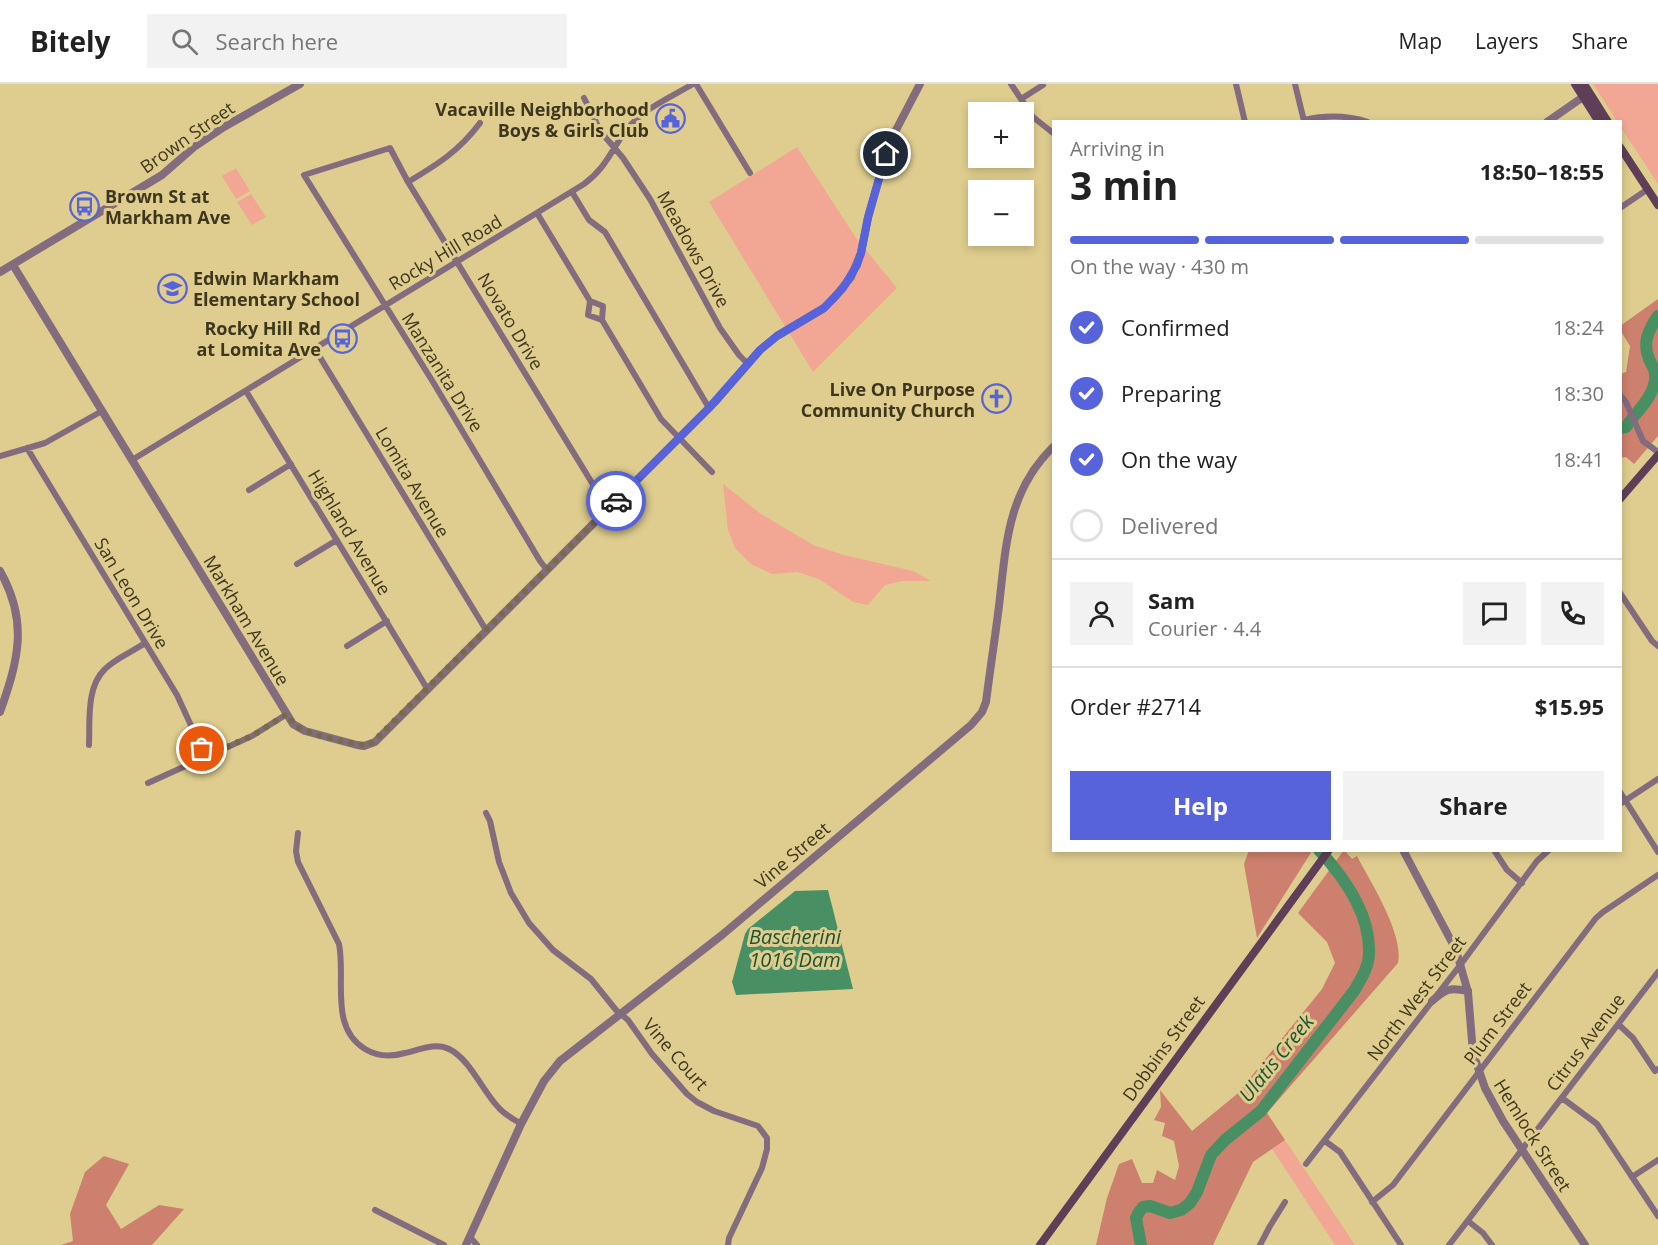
<!DOCTYPE html>
<html lang="en">
<head>
<meta charset="utf-8">
<style>
  :root { --surface:#fff; --page:#f2f2f2; --text:#222; --muted:#767676; --line:#e0e0e0; --accent:#5763da }
  body { margin:0; font-family:"Open Sans",sans-serif; background:var(--page); color:var(--text); height:100vh; display:flex; flex-direction:column; font-size:22px; white-space:nowrap }
  * { box-sizing:border-box; margin:0 }
  p { font-size:20px; color:var(--muted) }
  .icon { flex:none; width:33px; height:33px; fill:none; stroke:currentColor; stroke-width:2; stroke-linecap:round; stroke-linejoin:round }
  .map { position:relative; flex:1; overflow:hidden }
  .drawer { position:absolute; left:1052px; top:36px; width:570px; height:732px; display:flex; flex-direction:column; background:var(--surface); border-radius:0px; box-shadow:0 3px 9px #0003 }
  .drawer>* { flex:none }
  .tools { position:absolute; left:968px; top:18px; display:grid; gap:12px }
  .tools a { display:grid; place-items:center; width:66px; height:66px; border-radius:0px; background:var(--surface); box-shadow:0 3px 9px #0003; font-size:30px }
  .pin { position:absolute; display:grid; place-items:center; width:51px; height:51px; color:#fff; margin:-26px; border:3px solid #fff; border-radius:50%; box-shadow:0 2px 6px #0007 }
  .courier { position:absolute; display:grid; place-items:center; width:60px; height:60px; margin:-30px; border:4px solid #5763da; border-radius:50%; background:#fff; color:#222; box-shadow:0 2px 8px #0007 }
  .overview em { font-style:normal; font-weight:700 }
  .overview div { display:flex; flex-direction:column-reverse }
  .overview { display:flex; align-items:center; justify-content:space-between; height:102px; padding:0 18px }
  h1 { font-size:39px; font-weight:700; line-height:45px }
  .bar { display:grid; grid-template-columns:repeat(4,1fr); gap:9px 6px; align-content:center; height:72px; padding:0 18px }
  .bar i { height:8px; border-radius:4px; background:var(--line) }
  .bar .on { background:var(--accent) }
  .bar p { grid-column:span 4 }
  .line { display:flex; align-items:center; gap:15px; padding:0 18px; border-top:2px solid var(--line) }
  .line div { flex:1 }
  .round { display:grid; place-items:center; flex:none; width:63px; height:63px; border-radius:0px; background:var(--page) }
  ol { padding:0 18px; list-style:none }
  li { display:flex; align-items:center; gap:18px; height:66px }
  li p { margin-inline-start:auto }
  li .icon { padding:6px; border-radius:50%; background:var(--accent); color:#fff; stroke-width:4 }
  li:last-child { color:var(--muted) }
  li i { width:33px; height:33px; border:3px solid var(--line); border-radius:50% }
  .action { display:flex; gap:12px; margin-top:auto; padding:12px 18px }
  .action a { flex:1; height:69px; border-radius:0px; background:var(--accent); color:#fff; font-size:24px; font-weight:700; line-height:69px; text-align:center }
  .action a+a { background:var(--page); color:var(--text) }
  header { display:flex; align-items:center; gap:36px; box-sizing:border-box; height:84px; padding:0 30px; background:var(--surface); border-bottom:2px solid var(--line) }
  header strong { font-size:28px }
  nav { display:flex; gap:33px; margin-inline-start:auto; font-size:21px }
  .search { width:420px; height:54px; background:var(--page); display:flex; align-items:center; gap:15px; box-sizing:border-box; padding:0 21px; border-radius:0px; color:var(--muted); font-size:22px }
  .map>svg:first-child { display:block }
</style>
</head>
<body>
<header>
<strong>Bitely</strong>
<div class="search"><svg class="icon" aria-label="search" viewBox="0 0 24 24"><circle cx="10" cy="10" r="6"/><path d="M15 15l6 6"/></svg>Search here</div>
<nav><a>Map</a><a>Layers</a><a>Share</a></nav>
</header>
<div class="map">
<svg width="1658" height="1161" viewBox="0 0 1658 1161">
  <rect width="100%" height="100%" fill="#decd8e"/>
  <path fill="#f2a795" d="M1593 0H1658V100L1620 42V38L1617 37Z
    M797 63 856 154 897 204 813 288 709 118Z
    M236 84 250 107 236 115 222 92Z
    M251 110 266 133 252 141 237 118Z
    M723 400 761 430 813 461 844 471 913 487 931 497H902L885 501 868 521 853 518 819 495 797 488 772 490 751 480 735 464 728 446Z
    M1285 1056 1355 1161H1335L1272 1065Z"/>
  <path fill="#cd806d" d="M1658 215V352L1634 380 1626 373 1620 374V290L1626 288 1630 262 1620 246V242Z
    M1249 766 1312 767 1257 854 1244 780Z
    M1344 766 1352 775 1357 772C1371 799 1404 850 1398 879L1267 1029 1285 1056 1253 1078 1213 1161H1096L1107 1114 1119 1080 1132 1075 1142 1099H1153L1157 1086 1175 1096 1179 1082 1174 1057 1162 1052 1165 1039 1154 1036 1161 1023 1160 1006 1192 1047 1237 1010 1322 905 1335 879 1327 858 1298 829Z
    M104 1072 129 1080 106 1121 121 1145 159 1121 184 1125 152 1161H61L73 1157 70 1130 85 1088Z"/>
  <path fill="#488f63" d="M828 806 853 905 736 911 732 898 745 850 748 845 795 807Z"/>
  <g fill="none" stroke-linecap="round" stroke-linejoin="round">
    <path stroke="#488f63" stroke-width="12" d="M1620 344 1626 343C1635 329 1653 314 1655 296 1656 287 1653 283 1649 275 1642 258 1649 245 1658 232
      M1141 1161 1136 1134 1139 1128 1143 1123 1150 1122 1170 1129 1181 1126 1190 1119 1197 1108 1211 1071 1225 1056 1261 1027 1354 907C1361 895 1369 883 1369 868 1370 830 1344 793 1319 766"/>
    <path stroke="#836c7d" stroke-width="6" d="M696 0 750 89
      M1011 0 1033 33 1053 49
      M1236 0 1245 38
      M1295 0 1304 37
      M584 14 601 48 623 74 650 115 720 244 739 271 747 279
      M1021 15 1043 1
      M1304 36C1326 31 1346 31 1368 38
      M408 98C438 80 459 67 480 39
      M572 108 589 136 605 148 709 324
      M1620 124 1648 105
      M537 129 590 217 588 231 602 236
      M590 217 603 222 602 236 661 335 712 388
      M315 265 486 546
      M246 307 428 606
      M1620 311 1626 318 1643 357 1658 368
      M27 364 177 611 205 672
      M0 372 45 359 102 327
      M132 376 584 100C607 83 611 66 627 45 643 25 671 13 693 0
      M249 406 291 380
      M297 480 337 456
      M547 486 540 477 433 298 304 91 390 64 408 98 608 425
      M1620 509 1652 557 1658 562
      M347 562 387 537
      M89 661C90 637 86 603 105 585 116 574 132 568 145 559
      M148 699 252 652 287 630
      M1620 708 1658 768
      M1620 720 1658 695
      M486 729 490 737 499 778 511 809 529 839 553 866 591 895 616 926 628 936 652 970 687 1010 697 1018 714 1027 758 1042 767 1054V1065L762 1084 729 1154 728 1161
      M298 749 296 767 298 778 339 860C346 895 329 943 365 965 378 973 391 973 405 969 419 966 435 958 449 965 470 975 483 1008 499 1024 505 1031 514 1035 521 1040
      M1494 766 1507 786 1522 799
      M1618 940 1633 954 1655 987 1658 985
      M1562 1014 1597 1040 1658 1132
      M1325 1057 1340 1068 1401 1161
      M1306 1080 1461 880 1537 777 1549 766
      M1632 1093 1658 1076
      M1372 1118 1393 1101 1596 834 1603 828 1658 791
      M375 1126 444 1161
      M1468 1137 1483 1149 1492 1161
      M470 1153 477 1161
      M1260 1161 1270 1142 1285 1118
      M1449 1161 1658 888"/>
    <path stroke="#836c7d" stroke-width="8" d="M1547 38 1583 13
      M13 181 293 640 305 647 357 661 364 662 375 658 716 317 760 266 777 252 824 224 835 213 851 193 861 169 868 134 886 70 895 48 920 0
      M0 188 162 91 194 63 224 43 300 0
      M0 487C29 538 18 577 0 628
      M1403 766 1456 866 1468 908 1473 969 1485 1004 1503 1037 1585 1161
      M1432 917C1446 905 1449 903 1468 907
      M466 1161 521 1040 544 997 560 977 722 851 971 641 982 628 986 618C990 586 995 554 999 522 1006 462 1007 408 1053 363"/>
    <path stroke="#5e3f57" stroke-width="8" d="M1575 0 1599 38
      M1584 0 1608 38
      M1620 63 1658 121
      M1620 415 1658 371
      M1040 1161 1329 766"/>
  </g>
  <g fill="none" stroke-linecap="round" stroke-linejoin="round">
    <path stroke="#766c45" stroke-width="6" stroke-dasharray="0 10.8" d="M202 665 205 672 252 652 287 630C290 634 292 639 296 642 304 649 359 663 370 661L616 417"/>
    <path stroke="#5763da" stroke-width="8" d="M616 417 709 324 760 266 777 252 824 224 843 204 857 181 861 169 868 133 886 70"/>
  </g>
  <defs>
    <symbol id="civic-ring" viewBox="-11 -11 22 22"><circle r="9.5" fill="#decd8e" stroke="#5763da" stroke-width="1.5"/><path d="M-.6-6.5H3V-4.5H.6V-3L4-1V1h2V6H-6V1h2V-1L-.6-3ZM-1.2 2.5V6h2.4V2.5Z" fill="#5763da"/></symbol>
    <symbol id="bus-ring" viewBox="-11 -11 22 22"><circle r="9.5" fill="#decd8e" stroke="#5763da" stroke-width="1.5"/><path d="M-5-6H5V4H4V6H2V4H-2V6H-4V4H-5ZM-3.5-4V0h7V-4ZM-3.5 1.2v1.5H-2V1.2ZM2 1.2v1.5H3.5V1.2Z" fill="#5763da"/></symbol>
    <symbol id="school-ring" viewBox="-11 -11 22 22"><circle r="9.5" fill="#decd8e" stroke="#5763da" stroke-width="1.5"/><path d="M0-5L7-2L0 1L-7-2ZM-4 1L0 2.5L4 1V4Q0 6-4 4Z" fill="#5763da"/></symbol>
    <symbol id="church-ring" viewBox="-11 -11 22 22"><circle r="9.5" fill="#decd8e" stroke="#5763da" stroke-width="1.5"/><path d="M-1.2-6h2.4v3.5h3.3v2.4h-3.3V6h-2.4V-.1h-3.3v-2.4h3.3Z" fill="#5763da"/></symbol>
  </defs>
  <g fill-rule="evenodd">
    <use href="#civic-ring" x="654" y="18" width="33" height="33"/>
    <use href="#bus-ring" x="68" y="106" width="33" height="33"/>
    <use href="#school-ring" x="156" y="188" width="33" height="33"/>
    <use href="#bus-ring" x="326" y="238" width="33" height="33"/>
    <use href="#church-ring" x="980" y="298" width="33" height="33"/>
  </g>
  <g text-anchor="middle" dominant-baseline="central" stroke-width="6" stroke-linejoin="round" paint-order="stroke">
    <g font-size="18" font-weight="bold" fill="#3e371d" stroke="#decd8e" text-anchor="end">
      <text x="649" y="25">Vacaville Neighborhood<tspan x="649" dy="21">Boys &amp; Girls Club</tspan></text>
      <text x="105" y="112" text-anchor="start">Brown St at<tspan x="105" dy="21">Markham Ave</tspan></text>
      <text x="193" y="194" text-anchor="start">Edwin Markham<tspan x="193" dy="21">Elementary School</tspan></text>
      <text x="321" y="244">Rocky Hill Rd<tspan x="321" dy="21">at Lomita Ave</tspan></text>
      <text x="975" y="305">Live On Purpose<tspan x="975" dy="21">Community Church</tspan></text>
    </g>
    <g font-size="18" fill="#3e371d" stroke="#decd8e">
      <text transform="translate(187 53) rotate(-35)">Brown Street</text>
      <text transform="translate(694 165) rotate(61)">Meadows Drive</text>
      <text transform="translate(445 168) rotate(-31)">Rocky Hill Road</text>
      <text transform="translate(511 237) rotate(59)">Novato Drive</text>
      <text transform="translate(443 288) rotate(58)">Manzanita Drive</text>
      <text transform="translate(413 398) rotate(59)">Lomita Avenue</text>
      <text transform="translate(350 448) rotate(59)">Highland Avenue</text>
      <text transform="translate(132 509) rotate(59)">San Leon Drive</text>
      <text transform="translate(247 536) rotate(59)">Markham Avenue</text>
      <text transform="translate(792 771) rotate(-40)">Vine Street</text>
      <text transform="translate(1416 914) rotate(-53)">North West Street</text>
      <text transform="translate(1497 939) rotate(-53)">Plum Street</text>
      <text transform="translate(1585 958) rotate(-53)">Citrus Avenue</text>
      <text transform="translate(1163 964) rotate(-54)">Dobbins Street</text>
      <text transform="translate(676 970) rotate(49)">Vine Court</text>
      <text transform="translate(1533 1051) rotate(58)">Hemlock Street</text>
    </g>
    <g font-size="20" font-style="italic" fill="#1d5233" stroke="#decd8e">
      <text x="795" y="852">Bascherini<tspan x="795" dy="23">1016 Dam</tspan></text>
      <text transform="translate(1276 974) rotate(-51)">Ulatis Creek</text>
    </g>
  </g>
</svg>
<div class="tools">
<a>+</a>
<a>−</a>
</div>
<div class="pin" style="left:202px;top:665px;background:#ea580c"><svg class="icon" aria-label="bag" viewBox="0 0 24 24"><path d="M5 8h14l-1 12H6zM9 8a3 3 0 0 1 6 0"/></svg></div>
<div class="pin" style="left:886px;top:70px;background:#1f2937"><svg class="icon" aria-label="home" viewBox="0 0 24 24"><path d="M3 11l9-7 9 7M6 9v11h12V9"/></svg></div>
<div class="courier" style="left:616px;top:417px"><svg class="icon" aria-label="car" viewBox="0 0 24 24"><path d="M5 17H2v-5l4-1 3-4h7l3 4 3 1v5h-3M9 17h6M6 11h13"/><circle cx="7" cy="17" r="2"/><circle cx="17" cy="17" r="2"/></svg></div>
<section class="drawer">
<div class="overview"><div><h1>3 min</h1><p>Arriving in</p></div><em>18:50–18:55</em></div>
<div class="bar"><i class="on"></i><i class="on"></i><i class="on"></i><i></i><p>On the way · 430 m</p></div>
<ol>
<li><svg class="icon" aria-label="check" viewBox="0 0 24 24"><path d="M5 12l5 5 9-10"/></svg>Confirmed<p>18:24</p></li>
<li><svg class="icon" aria-label="check" viewBox="0 0 24 24"><path d="M5 12l5 5 9-10"/></svg>Preparing<p>18:30</p></li>
<li><svg class="icon" aria-label="check" viewBox="0 0 24 24"><path d="M5 12l5 5 9-10"/></svg>On the way<p>18:41</p></li>
<li><i></i>Delivered</li>
</ol>
<div class="line" style="height:108px"><a class="round"><svg class="icon" aria-label="person" viewBox="0 0 24 24"><circle cx="12" cy="8" r="4"/><path d="M4 21q1-7 8-7t8 7"/></svg></a><div><b>Sam</b><p>Courier · 4.4</p></div><a class="round"><svg class="icon" aria-label="chat" viewBox="0 0 24 24"><path d="M4 5h16v11H9l-5 4z"/></svg></a><a class="round"><svg class="icon" aria-label="phone" viewBox="0 0 24 24"><path d="M5 4h4l2 5-3 2q2 4 5 5l2-3 5 2v4C11 20 4 13 5 4z"/></svg></a></div>
<div class="line" style="height:78px"><div>Order #2714</div><b>$15.95</b></div>
<div class="action"><a>Help</a><a>Share</a></div>
</section>
</div>
</body>
</html>
